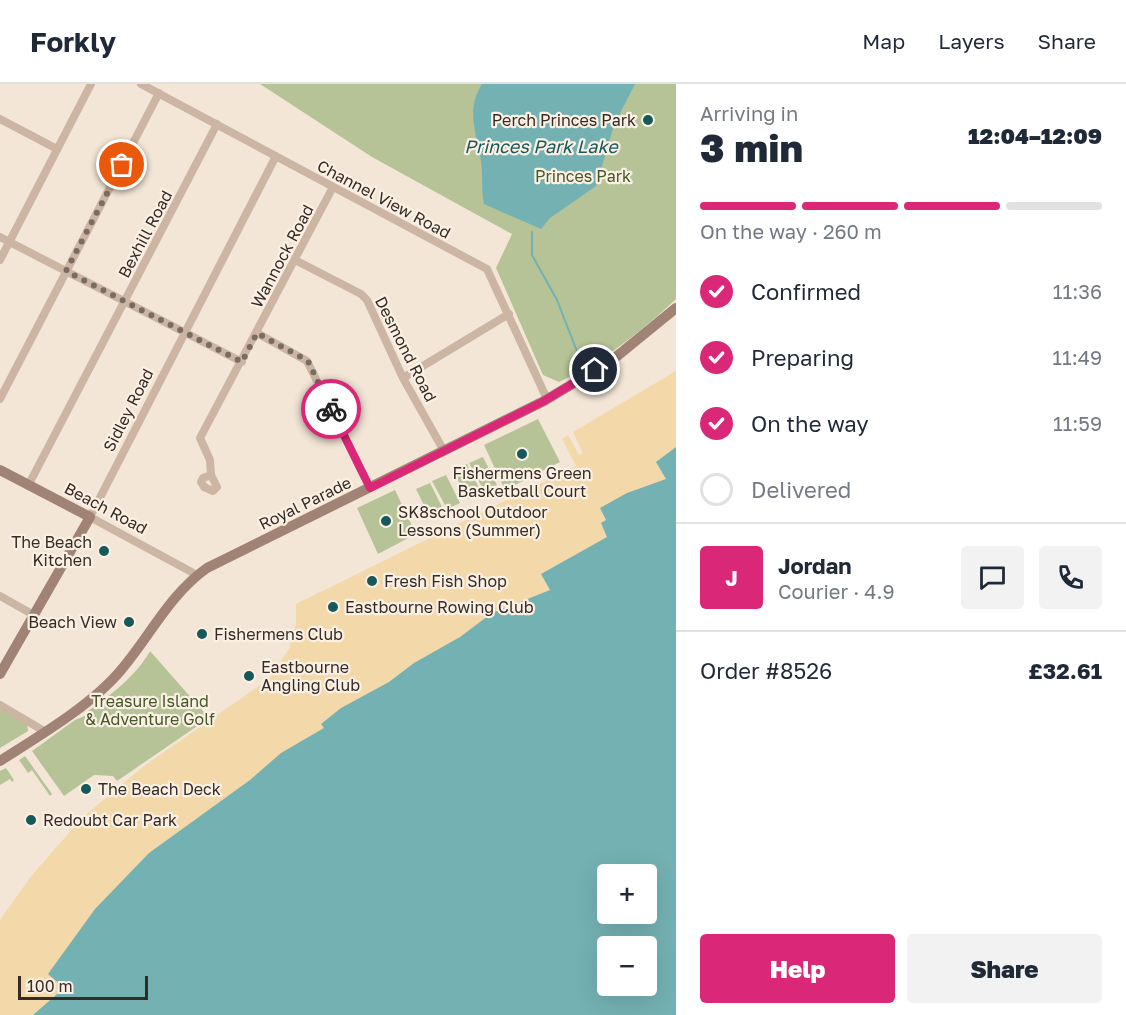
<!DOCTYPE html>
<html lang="en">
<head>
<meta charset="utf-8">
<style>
  :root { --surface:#fff; --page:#f2f2f3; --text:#1f2937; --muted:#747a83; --line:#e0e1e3; --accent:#db2777 }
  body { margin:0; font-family:"Golos Text",sans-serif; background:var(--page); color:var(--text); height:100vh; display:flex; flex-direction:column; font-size:22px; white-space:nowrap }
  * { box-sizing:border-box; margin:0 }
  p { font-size:20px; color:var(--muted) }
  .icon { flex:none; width:33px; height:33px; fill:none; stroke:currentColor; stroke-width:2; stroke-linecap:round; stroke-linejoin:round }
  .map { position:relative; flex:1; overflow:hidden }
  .drawer { display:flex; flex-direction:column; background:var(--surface); width:450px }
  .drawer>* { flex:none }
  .fabs { position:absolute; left:597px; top:780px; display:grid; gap:12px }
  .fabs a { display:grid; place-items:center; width:60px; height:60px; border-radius:6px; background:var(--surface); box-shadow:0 6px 24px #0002; font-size:30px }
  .scale { position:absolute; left:18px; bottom:15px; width:130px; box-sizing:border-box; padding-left:6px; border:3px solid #362a25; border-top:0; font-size:16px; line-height:21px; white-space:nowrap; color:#362a25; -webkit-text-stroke:4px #fbf0e4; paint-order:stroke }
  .pin { position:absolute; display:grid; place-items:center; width:51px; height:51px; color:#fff; margin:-26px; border:3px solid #fff; border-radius:50%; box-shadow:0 2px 6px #0007 }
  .courier { position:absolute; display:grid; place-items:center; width:60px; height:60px; margin:-30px; border:4px solid #db2777; border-radius:50%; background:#fff; color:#222; box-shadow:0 2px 8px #0007 }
  .overview em { font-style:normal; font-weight:800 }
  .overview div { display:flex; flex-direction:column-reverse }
  .overview { display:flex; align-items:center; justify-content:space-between; height:102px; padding:0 24px }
  h1 { font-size:39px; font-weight:800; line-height:45px }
  .bar { display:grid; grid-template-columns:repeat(4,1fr); gap:9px 6px; align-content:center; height:72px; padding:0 24px }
  .bar i { height:8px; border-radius:4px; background:var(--line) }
  .bar .selected { background:var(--accent) }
  .bar p { grid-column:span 4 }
  .line { display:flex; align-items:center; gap:15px; padding:0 24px; border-top:2px solid var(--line) }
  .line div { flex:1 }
  .round { display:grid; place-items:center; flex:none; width:63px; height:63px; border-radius:6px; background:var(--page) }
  ol { padding:0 24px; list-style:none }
  li { display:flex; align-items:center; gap:18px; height:66px }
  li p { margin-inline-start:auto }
  li .icon { padding:6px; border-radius:50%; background:var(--accent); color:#fff; stroke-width:4 }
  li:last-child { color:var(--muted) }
  li i { width:33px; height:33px; border:3px solid var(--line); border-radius:50% }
  .cta { display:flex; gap:12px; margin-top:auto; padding:12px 24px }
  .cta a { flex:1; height:69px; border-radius:6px; background:var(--accent); color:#fff; font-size:24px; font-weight:800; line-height:69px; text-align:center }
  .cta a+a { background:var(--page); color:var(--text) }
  header { display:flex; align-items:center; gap:36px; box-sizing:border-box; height:84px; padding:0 30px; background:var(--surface); border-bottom:2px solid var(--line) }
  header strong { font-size:28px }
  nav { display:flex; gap:33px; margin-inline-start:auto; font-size:21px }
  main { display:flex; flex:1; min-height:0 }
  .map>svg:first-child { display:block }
</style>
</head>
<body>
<header>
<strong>Forkly</strong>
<nav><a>Map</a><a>Layers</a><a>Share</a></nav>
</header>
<main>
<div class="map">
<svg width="676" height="931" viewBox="0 0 676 931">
  <rect width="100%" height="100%" fill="#f3e6d7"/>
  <path fill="#b5c396" d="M260 0H676V215C642 247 601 279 559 298L543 291 496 184 512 150 372 73Z
    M538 335 560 378 505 406 484 361Z
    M483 373 497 401 484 407 469 379Z
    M467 380 481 408 468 415 453 387Z
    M446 391 460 419 447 425 432 397Z
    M430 399 444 427 430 434 416 405Z
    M395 406 416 450 378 470 357 424Z
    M150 567 209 634 117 697 113 692 94 691 64 712 32 667 75 636 87 631 88 627C111 611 137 591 150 567Z
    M0 624 27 640 28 647 0 664Z
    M25 672 52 710 50 712 32 686 28 689 19 676Z
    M6 684 14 696 12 698 10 695 0 701V687Z"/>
  <path fill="#f3d8aa" d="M676 287V438L97 931H0V836L32 791 82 734 144 682 269 595 289 565 296 541V520L576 382 562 355 568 351 579 371 583 369 573 348Z"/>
  <path fill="#74b1b3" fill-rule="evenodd" d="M482 0H635L614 41 596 102 550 134 541 145 484 120C481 106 483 91 481 77 477 49 465 27 482 0Z
    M676 363V931H33L64 904 48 890 95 825 149 769 250 696 281 669 324 644 321 640 341 624 389 598 414 579 460 553 492 529 550 506 541 490 607 453 601 439 606 436 600 424 627 409 666 395 656 378ZM608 790H646V830H608ZM608 862H646V902H608Z"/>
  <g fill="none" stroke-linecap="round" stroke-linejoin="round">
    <path stroke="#74b1b3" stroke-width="2" d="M532 148V171L557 216 580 275"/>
    <path stroke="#ccb5a2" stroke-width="8" d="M141 0 487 185 547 315
      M0 35 57 65
      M0 153 242 278
      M0 176 91 0
      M295 176 361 210 367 216 403 294 444 367
      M257 249 307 277 370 404
      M403 294 509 230
      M0 315 159 9
      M211 391 217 403 213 407 204 403 201 398 203 394 211 391 210 376 200 354 333 103
      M29 400 217 40
      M197 491 90 433 276 72
      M0 512 32 530
      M0 621 44 647"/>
    <path stroke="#a08374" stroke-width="10" d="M0 386 90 433 0 590
      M0 677C39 652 92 621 121 586 150 552 170 510 207 484L544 317 611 277 676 224"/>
  </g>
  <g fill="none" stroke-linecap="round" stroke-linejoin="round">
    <path stroke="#786c63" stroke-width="6" stroke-dasharray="0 10.8" d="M122 81 66 187 242 278 257 249 308 277 331 325"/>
    <path stroke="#db2777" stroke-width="8" d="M331 325 370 404 544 317 595 286"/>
  </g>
  <g fill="#17585b" stroke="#fbf0e4" stroke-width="2">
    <circle cx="648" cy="36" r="6"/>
    <circle cx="522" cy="370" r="6"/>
    <circle cx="386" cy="437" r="6"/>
    <circle cx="104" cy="467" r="6"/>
    <circle cx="372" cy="497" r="6"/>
    <circle cx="333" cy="523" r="6"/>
    <circle cx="129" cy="538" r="6"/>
    <circle cx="202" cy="550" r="6"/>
    <circle cx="249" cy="592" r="6"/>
    <circle cx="86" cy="705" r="6"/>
    <circle cx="31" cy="736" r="6"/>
  </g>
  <g text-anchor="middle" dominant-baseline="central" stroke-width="4.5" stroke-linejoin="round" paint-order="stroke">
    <g font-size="16" fill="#362a25" stroke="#fbf0e4" text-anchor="start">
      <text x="636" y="36" text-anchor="end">Perch Princes Park</text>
      <text x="522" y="389" text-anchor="middle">Fishermens Green<tspan x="522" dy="18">Basketball Court</tspan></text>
      <text x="398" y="428">SK8school Outdoor<tspan x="398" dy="18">Lessons (Summer)</tspan></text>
      <text x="92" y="458" text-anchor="end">The Beach<tspan x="92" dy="18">Kitchen</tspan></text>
      <text x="384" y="497">Fresh Fish Shop</text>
      <text x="345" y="523">Eastbourne Rowing Club</text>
      <text x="117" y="538" text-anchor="end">Beach View</text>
      <text x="214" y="550">Fishermens Club</text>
      <text x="261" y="583">Eastbourne<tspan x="261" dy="18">Angling Club</tspan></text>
      <text x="98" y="705">The Beach Deck</text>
      <text x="43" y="736">Redoubt Car Park</text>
    </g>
    <g font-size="16" fill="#465727" stroke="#fbf0e4">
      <text x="583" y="92">Princes Park</text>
      <text x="150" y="617">Treasure Island<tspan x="150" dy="18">&amp; Adventure Golf</tspan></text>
    </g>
    <g font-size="16" fill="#362a25" stroke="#fbf0e4">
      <text transform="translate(384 115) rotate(28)">Channel View Road</text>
      <text transform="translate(145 150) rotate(-62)">Bexhill Road</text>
      <text transform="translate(282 172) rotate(-62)">Wannock Road</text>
      <text transform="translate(406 265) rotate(63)">Desmond Road</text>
      <text transform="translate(128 326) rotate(-63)">Sidley Road</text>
      <text transform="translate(305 419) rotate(-26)">Royal Parade</text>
      <text transform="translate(106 424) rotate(28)">Beach Road</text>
    </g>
    <g font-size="18" font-style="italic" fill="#17585b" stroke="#fbf0e4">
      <text x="541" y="62">Princes Park Lake</text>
    </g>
  </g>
</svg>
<div class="fabs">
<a>+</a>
<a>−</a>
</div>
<div class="scale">100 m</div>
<div class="pin" style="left:122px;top:81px;background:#ea580c"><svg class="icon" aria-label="bag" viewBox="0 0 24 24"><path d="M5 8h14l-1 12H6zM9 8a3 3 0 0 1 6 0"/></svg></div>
<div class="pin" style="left:595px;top:286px;background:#1f2937"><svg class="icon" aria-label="home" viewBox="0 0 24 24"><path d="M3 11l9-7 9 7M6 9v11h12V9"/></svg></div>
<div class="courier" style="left:331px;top:325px"><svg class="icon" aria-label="bike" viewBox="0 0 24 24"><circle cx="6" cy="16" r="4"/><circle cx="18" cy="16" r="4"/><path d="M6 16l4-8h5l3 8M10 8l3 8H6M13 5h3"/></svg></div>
</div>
<section class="drawer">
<div class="overview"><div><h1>3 min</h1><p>Arriving in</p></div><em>12:04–12:09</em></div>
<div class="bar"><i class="selected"></i><i class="selected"></i><i class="selected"></i><i></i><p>On the way · 260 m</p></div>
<ol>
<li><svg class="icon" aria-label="check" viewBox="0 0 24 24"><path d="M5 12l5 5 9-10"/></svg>Confirmed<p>11:36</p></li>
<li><svg class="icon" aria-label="check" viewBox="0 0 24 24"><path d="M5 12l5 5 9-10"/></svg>Preparing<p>11:49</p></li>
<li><svg class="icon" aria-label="check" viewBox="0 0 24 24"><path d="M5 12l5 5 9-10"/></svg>On the way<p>11:59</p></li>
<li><i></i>Delivered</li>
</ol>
<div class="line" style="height:108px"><b class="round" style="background:var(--accent);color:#fff">J</b><div><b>Jordan</b><p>Courier · 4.9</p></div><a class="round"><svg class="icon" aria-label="chat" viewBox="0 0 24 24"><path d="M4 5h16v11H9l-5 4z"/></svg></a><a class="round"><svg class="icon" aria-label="phone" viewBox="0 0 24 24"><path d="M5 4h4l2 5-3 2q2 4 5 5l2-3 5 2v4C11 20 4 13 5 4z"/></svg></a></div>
<div class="line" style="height:78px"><div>Order #8526</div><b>£32.61</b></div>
<div class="cta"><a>Help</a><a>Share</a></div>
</section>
</main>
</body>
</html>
